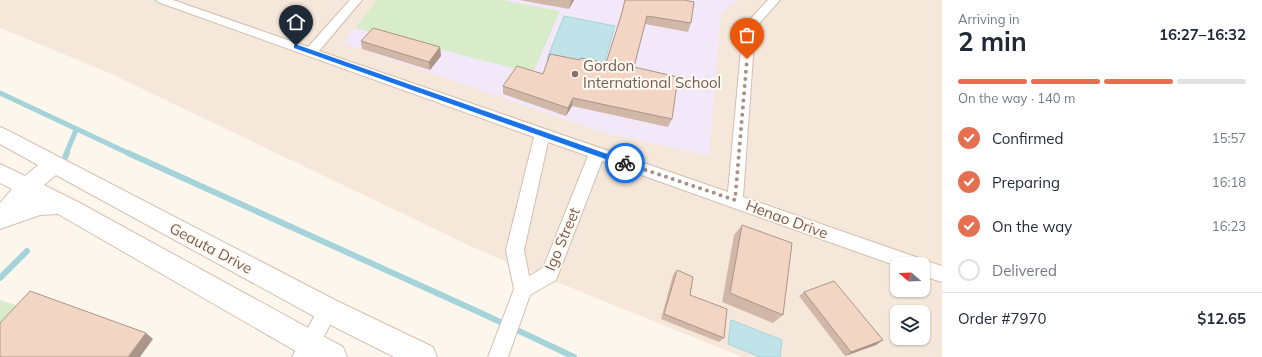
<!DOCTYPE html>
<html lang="en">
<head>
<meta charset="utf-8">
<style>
  :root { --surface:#fff; --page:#f6f6f7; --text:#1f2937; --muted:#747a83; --line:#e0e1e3; --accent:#e76f51 }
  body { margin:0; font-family:Mulish,sans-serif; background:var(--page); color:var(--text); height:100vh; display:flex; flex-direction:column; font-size:15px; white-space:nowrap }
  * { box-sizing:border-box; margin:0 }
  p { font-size:13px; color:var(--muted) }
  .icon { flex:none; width:22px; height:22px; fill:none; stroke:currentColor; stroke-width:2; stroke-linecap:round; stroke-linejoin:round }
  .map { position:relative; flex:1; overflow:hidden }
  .drawer { display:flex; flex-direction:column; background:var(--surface); width:320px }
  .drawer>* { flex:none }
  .needle { width:26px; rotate:289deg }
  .buttons { position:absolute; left:890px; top:257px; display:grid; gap:8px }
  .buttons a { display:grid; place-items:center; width:40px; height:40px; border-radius:8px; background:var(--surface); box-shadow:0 1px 3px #0004; font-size:20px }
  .pin { position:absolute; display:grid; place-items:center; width:34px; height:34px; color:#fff; margin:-41px -17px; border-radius:50% 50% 50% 0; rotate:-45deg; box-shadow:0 0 4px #0007 }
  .pin .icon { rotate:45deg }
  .courier { position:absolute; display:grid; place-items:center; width:40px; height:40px; margin:-20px; border:3px solid #1a73e8; border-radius:50%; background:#fff; color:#222; box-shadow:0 1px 5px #0007 }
  .summary em { font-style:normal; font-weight:700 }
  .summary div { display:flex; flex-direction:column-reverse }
  .summary { display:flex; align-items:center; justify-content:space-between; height:68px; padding:0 16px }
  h1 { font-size:26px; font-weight:700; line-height:30px }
  .bar { display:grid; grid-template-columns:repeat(4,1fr); gap:6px 4px; align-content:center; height:48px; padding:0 16px }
  .bar i { height:5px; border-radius:3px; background:var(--line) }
  .bar .on { background:var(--accent) }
  .bar p { grid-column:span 4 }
  .line { display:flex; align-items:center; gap:10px; padding:0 16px; border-top:1px solid var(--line) }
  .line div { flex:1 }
  ol { padding:0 16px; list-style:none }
  li { display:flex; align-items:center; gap:12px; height:44px }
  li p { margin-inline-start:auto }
  li .icon { padding:4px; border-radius:50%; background:var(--accent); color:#fff; stroke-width:4 }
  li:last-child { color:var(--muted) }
  li i { width:22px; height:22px; border:2px solid var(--line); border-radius:50% }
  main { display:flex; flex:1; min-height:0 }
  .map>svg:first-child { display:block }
</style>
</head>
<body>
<main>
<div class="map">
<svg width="942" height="357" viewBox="0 0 942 357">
  <rect width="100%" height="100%" fill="#fdf6ec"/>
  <path fill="#f5e8da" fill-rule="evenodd" d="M0 0H942V357H742L485 253 107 72 0 28ZM897 264H923V290H897ZM897 312H923V338H897Z"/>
  <path fill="#f3e8fa" d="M377 0H738L721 13 709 156 605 133 343 43Z"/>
  <path fill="#d8ecc9" d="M377 0H502L560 11 533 73 355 28Z
    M0 300 19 306 0 328Z"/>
  <path fill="#bfe3e8" stroke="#a5d3da" d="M564 16 615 26 602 71 547 59Z
    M731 320 782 340 780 357H760L728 344Z"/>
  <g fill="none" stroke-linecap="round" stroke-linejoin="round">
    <path stroke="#a5d3da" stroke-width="5" d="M0 93 130 154
      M66 154 76 130"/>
    <path stroke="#a5d3da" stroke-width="6" d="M128 153 481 313 574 357
      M65 158 67 153
      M0 278 27 251"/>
    <defs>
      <path id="minor" d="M156 0H173L308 47 350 0H362L319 51 728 192 743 27 768 0H780L755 28 743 197 913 256 919 258 921 261 923 260 942 266V282L923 276V264H897V266L602 161 556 280 530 295 508 357H488L514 289 506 250 534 137 158 2ZM548 142 588 156 543 268 529 276 524 250Z
        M328 301 335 304 338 310 313 357H292L321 304Z"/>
      <path id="secondary" d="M0 127 7 130 337 301 433 347 437 357H394L319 319 56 175 44 185 78 202 343 347 347 357H306L58 214 40 215 0 229V203L12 189 0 183V164L25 176 38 165 0 144Z"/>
    </defs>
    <use href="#minor" stroke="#d1beb0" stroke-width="2"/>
    <use href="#secondary" stroke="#d6c0b0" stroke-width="2"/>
    <use href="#minor" fill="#fff" fill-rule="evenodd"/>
    <use href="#secondary" fill="#fff" fill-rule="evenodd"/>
  </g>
  <path fill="#d1b7a8" d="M519 0H574L569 9Z
    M625 0 691 23 688 32 645 24 634 67 672 119 668 127 572 106 566 116 503 94V86L543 74 580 60 606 63 620 19Z
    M361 41 440 47 441 56 430 70 362 49Z
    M742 225 783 315 773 323 722 302 734 235Z
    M677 270 690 295 724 338 719 342 661 319 673 275Z
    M804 292 883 340 876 345 845 356 799 296Z"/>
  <path fill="#aa9588" d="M571 0H574L569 9 571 1Z
    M440 47 441 56 430 70 429 62Z
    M573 98 572 106 566 116 568 108Z
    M146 333 153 339 140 357H128Z
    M883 340 876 345 845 356 851 352Z"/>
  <path fill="#f3d5c3" stroke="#aa9588" d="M625 0H684L694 2 691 23 647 16 634 67 678 77 672 119 573 98 568 108 503 86 517 66 543 74 550 54 580 60 581 58 606 63 621 16Z
    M373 28 440 47 429 62 361 41Z
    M742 225 792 243 783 315 730 293Z
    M677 270 693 277 690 295 727 309 724 338 664 314Z
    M834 281 883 340 851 352 804 292Z
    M30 291 146 333 128 357H0V323Z"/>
  <path fill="#1a73e8" d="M294 45H298L627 161 628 163 625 166 622 165 294 48Z"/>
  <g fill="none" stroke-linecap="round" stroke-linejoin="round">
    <path stroke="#a89285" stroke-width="4" stroke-dasharray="0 7.2" d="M625 163 735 200 747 59"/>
  </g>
  <circle fill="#8d6e63" stroke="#fffaf3" stroke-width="1.5" cx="575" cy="74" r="4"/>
  <g text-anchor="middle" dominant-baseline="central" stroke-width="4" stroke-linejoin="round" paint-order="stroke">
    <g font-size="15" fill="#785e54" stroke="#fffaf3" text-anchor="start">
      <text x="583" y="65">Gordon<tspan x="583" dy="17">International School</tspan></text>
    </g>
    <g font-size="15" fill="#7a5c4d" stroke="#fffaf3">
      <text transform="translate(787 219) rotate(20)">Henao Drive</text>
      <text transform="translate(562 239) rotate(-67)">Igo Street</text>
      <text transform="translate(211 248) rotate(28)">Geauta Drive</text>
    </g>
  </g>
</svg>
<div class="buttons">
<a><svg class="needle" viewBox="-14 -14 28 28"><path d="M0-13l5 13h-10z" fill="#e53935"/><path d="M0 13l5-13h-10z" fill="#747a83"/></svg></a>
<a><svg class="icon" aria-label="layers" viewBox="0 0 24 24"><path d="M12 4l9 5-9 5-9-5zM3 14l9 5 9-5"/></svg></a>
</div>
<div class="pin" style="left:747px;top:59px;background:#ea580c"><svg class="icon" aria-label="bag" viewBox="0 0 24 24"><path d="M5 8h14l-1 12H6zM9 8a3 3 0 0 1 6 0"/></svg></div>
<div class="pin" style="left:296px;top:46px;background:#1f2937"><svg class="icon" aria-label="home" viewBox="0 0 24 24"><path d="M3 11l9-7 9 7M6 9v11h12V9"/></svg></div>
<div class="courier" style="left:625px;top:163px"><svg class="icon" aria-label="bike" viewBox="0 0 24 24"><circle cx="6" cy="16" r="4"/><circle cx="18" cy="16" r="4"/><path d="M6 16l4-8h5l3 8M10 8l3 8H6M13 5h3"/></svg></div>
</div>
<section class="drawer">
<div class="summary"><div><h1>2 min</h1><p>Arriving in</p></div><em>16:27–16:32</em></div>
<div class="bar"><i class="on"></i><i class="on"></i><i class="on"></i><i></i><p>On the way · 140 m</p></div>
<ol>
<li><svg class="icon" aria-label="check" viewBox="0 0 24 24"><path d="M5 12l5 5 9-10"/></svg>Confirmed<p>15:57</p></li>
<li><svg class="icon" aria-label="check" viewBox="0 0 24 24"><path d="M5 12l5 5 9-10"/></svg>Preparing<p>16:18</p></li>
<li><svg class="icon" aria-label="check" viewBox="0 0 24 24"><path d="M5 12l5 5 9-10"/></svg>On the way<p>16:23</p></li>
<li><i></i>Delivered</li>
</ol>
<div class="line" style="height:52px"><div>Order #7970</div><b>$12.65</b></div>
</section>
</main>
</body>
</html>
